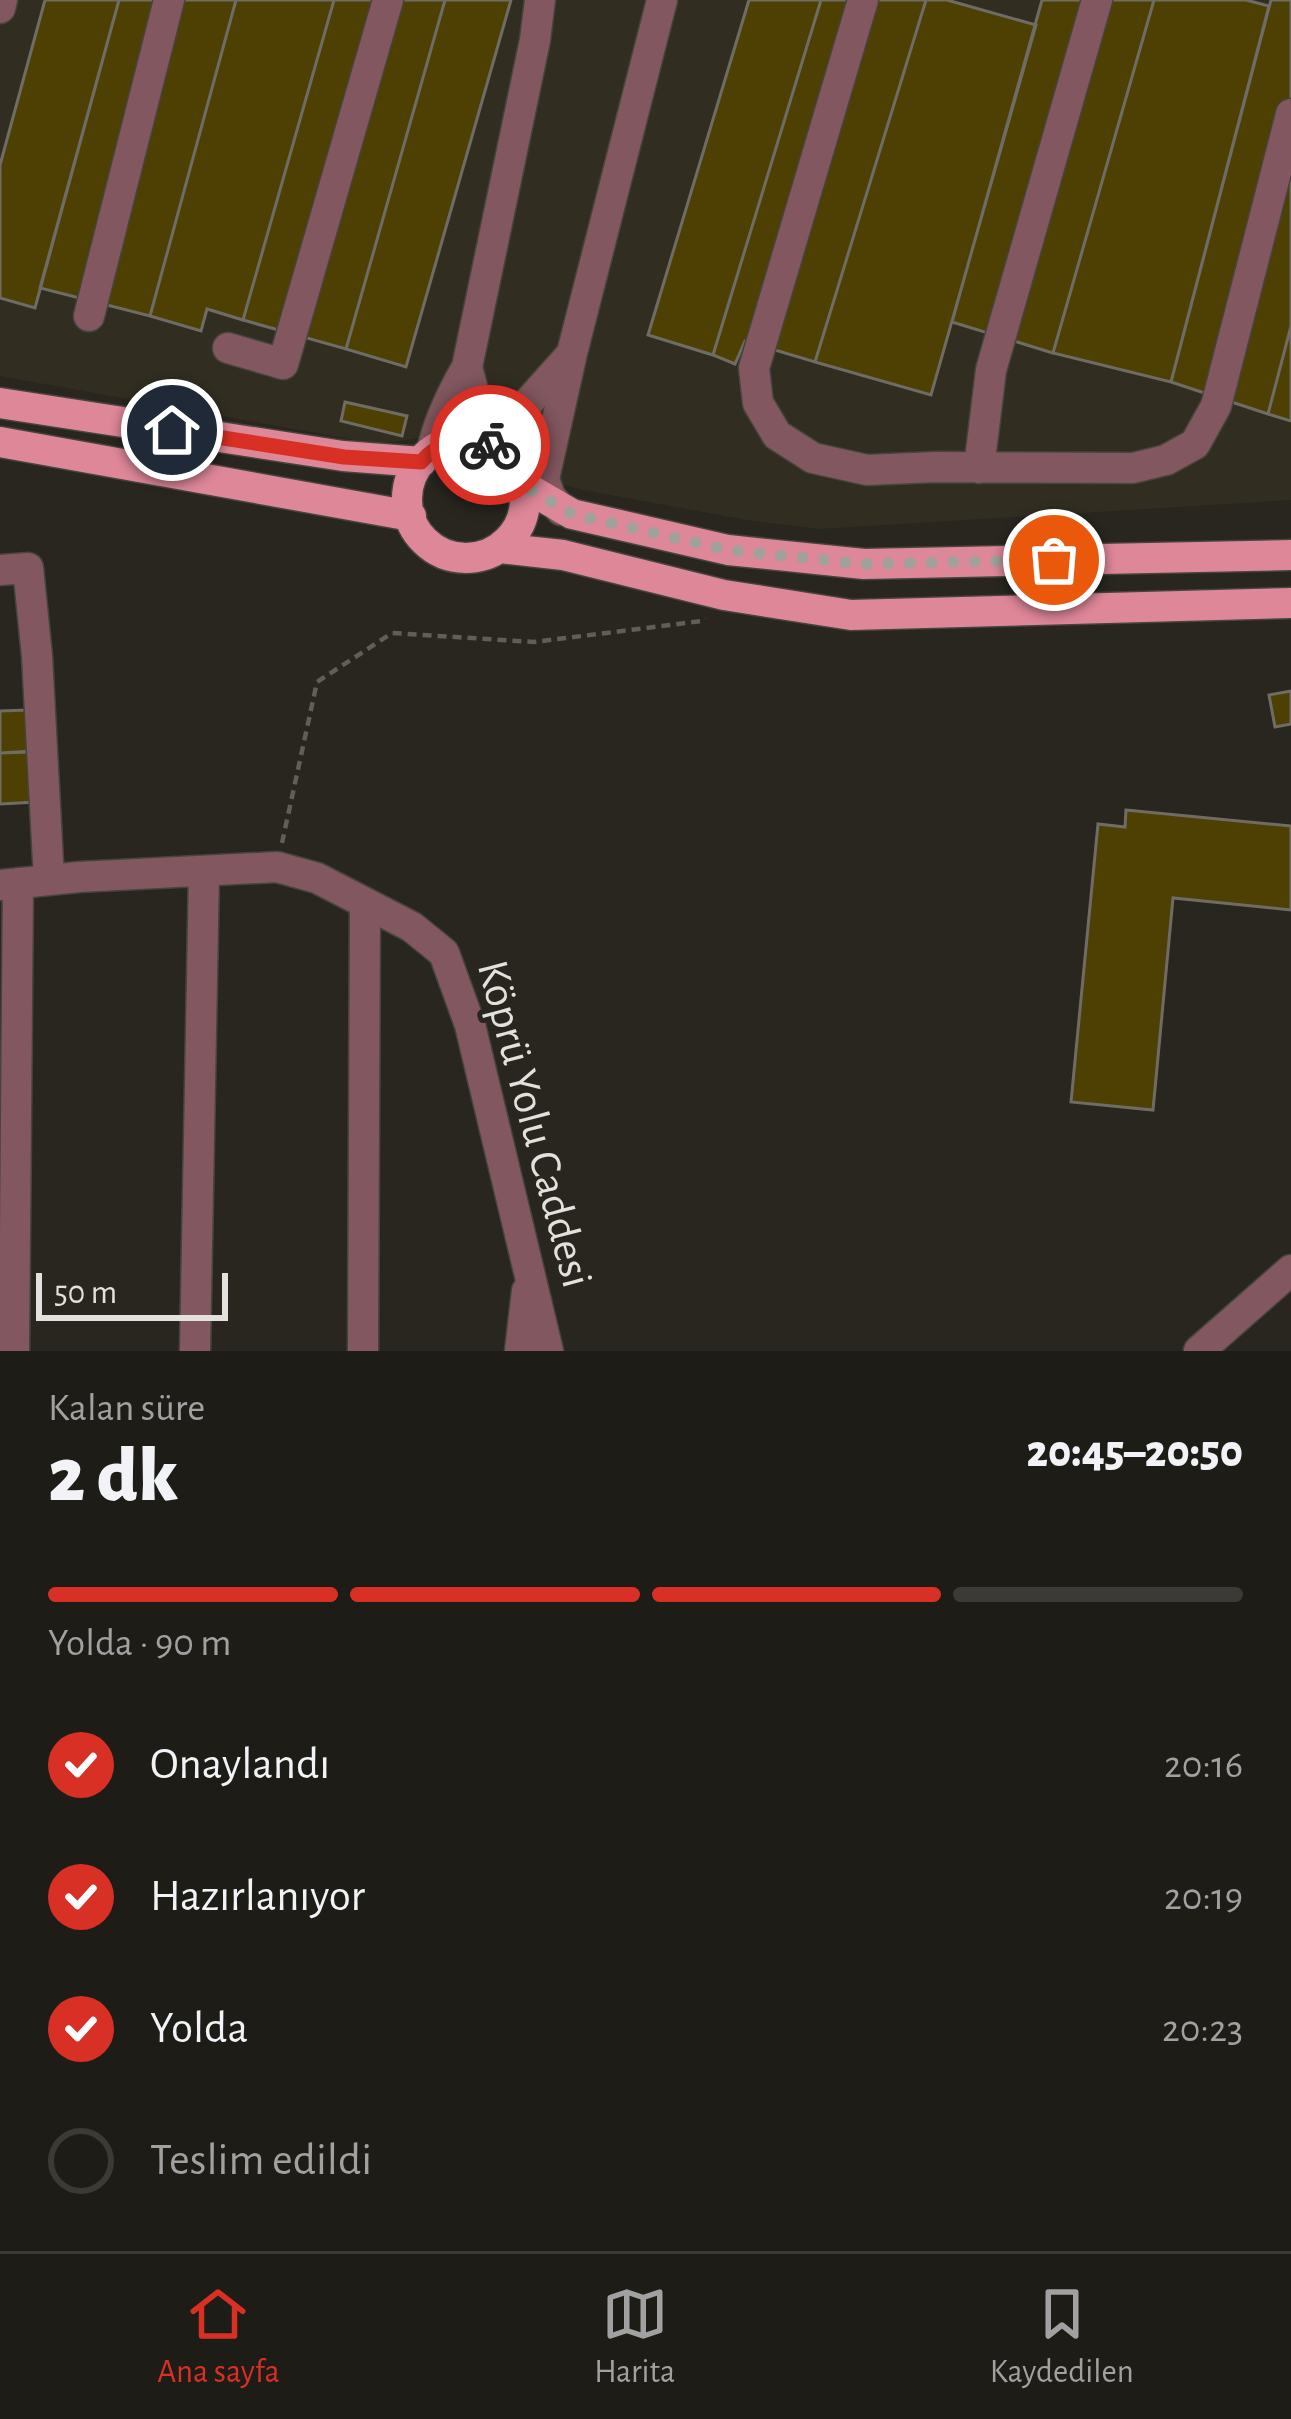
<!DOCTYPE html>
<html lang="tr">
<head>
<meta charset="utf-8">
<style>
  :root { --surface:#1e1c17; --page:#2b2924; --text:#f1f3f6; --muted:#a1a1a1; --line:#3c3a36; --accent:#d93025 }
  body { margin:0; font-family:"Alegreya Sans",sans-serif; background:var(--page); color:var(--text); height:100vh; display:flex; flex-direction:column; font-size:45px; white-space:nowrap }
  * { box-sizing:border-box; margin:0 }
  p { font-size:39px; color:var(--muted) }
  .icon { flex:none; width:66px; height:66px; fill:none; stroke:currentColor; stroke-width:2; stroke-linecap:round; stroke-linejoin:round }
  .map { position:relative; height:1351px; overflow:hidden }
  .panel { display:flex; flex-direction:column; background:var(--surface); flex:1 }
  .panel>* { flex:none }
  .scale { position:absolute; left:36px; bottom:30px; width:192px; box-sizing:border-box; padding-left:12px; border:6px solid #e2e1dd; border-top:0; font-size:33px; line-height:42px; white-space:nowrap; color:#e2e1dd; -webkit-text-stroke:9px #28261f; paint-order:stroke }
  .pin { position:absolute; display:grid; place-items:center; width:102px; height:102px; color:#fff; margin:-51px; border:6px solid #fff; border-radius:50%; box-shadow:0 3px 12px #0007 }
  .courier { position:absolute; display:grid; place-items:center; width:120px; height:120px; margin:-60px; border:9px solid #d93025; border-radius:50%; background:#fff; color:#222; box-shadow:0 3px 15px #0007 }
  .summary em { font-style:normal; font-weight:800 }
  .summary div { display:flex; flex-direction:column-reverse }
  .summary { display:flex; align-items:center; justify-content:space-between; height:204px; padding:0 48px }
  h1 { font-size:78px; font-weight:800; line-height:90px }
  .bar { display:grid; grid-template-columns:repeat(4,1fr); gap:18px 12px; align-content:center; height:144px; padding:0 48px }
  .bar i { height:15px; border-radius:9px; background:var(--line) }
  .bar .active { background:var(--accent) }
  .bar p { grid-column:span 4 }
  ol { padding:0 48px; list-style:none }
  li { display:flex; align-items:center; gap:36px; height:132px }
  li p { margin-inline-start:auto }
  li .icon { padding:12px; border-radius:50%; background:var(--accent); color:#fff; stroke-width:4 }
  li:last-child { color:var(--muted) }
  li i { width:66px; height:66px; border:6px solid var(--line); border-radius:50% }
  .tabs { display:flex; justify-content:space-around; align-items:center; height:168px; border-top:3px solid var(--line); background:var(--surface); font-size:33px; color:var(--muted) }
  .tabs a { display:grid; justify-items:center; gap:6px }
  .tabs .active { color:var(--accent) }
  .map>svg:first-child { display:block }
</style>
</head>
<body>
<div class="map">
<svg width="1291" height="1351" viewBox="0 0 1291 1351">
  <rect width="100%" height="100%" fill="#28261f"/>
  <path fill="#312e21" d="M0 0H1291V500L819 529 747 520 583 490 544 479 502 437 480 429 378 444 0 376Z"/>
  <path fill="#4e4002" stroke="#6e6c64" stroke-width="3" d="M45 0H119L35 308 0 298V165Z
    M119 0H236L150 316 40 288Z
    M236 0H334L243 320 207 309 201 331 150 316Z
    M334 0H445L346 349 243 320Z
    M445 0H511L406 367 346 349Z
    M749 0H821L713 355 648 335Z
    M821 0H926L815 362 745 341 735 364 713 355Z
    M926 0H947L1036 25 931 395 815 362Z
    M1042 0H1154L1053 353 952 322Z
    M1154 0H1246L1269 6 1171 382 1053 353Z
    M1271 0H1291V326L1268 414 1171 382Z
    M1291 326V421L1268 414Z
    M345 402 407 416 402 436 341 421Z
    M1291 691V724L1275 727 1269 695Z
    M27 710 29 752 0 753V711Z
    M33 751 36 802 0 804V753Z
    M1126 810 1291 826V910L1173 898 1153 1110 1071 1102 1098 824 1125 827Z"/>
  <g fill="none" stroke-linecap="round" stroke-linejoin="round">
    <defs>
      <path id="minor" d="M863 0 754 368 758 403 777 435 813 458 867 470 936 467 1133 468 1166 460 1195 444 1216 406 1291 114
        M0 8 2 0
        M89 316 169 0
        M228 348 283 364 388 0
        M467 367 477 405 479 441
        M490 445 568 358
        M432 451C438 421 452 393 467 367L535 40 540 0
        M979 468 991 370 1097 0
        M561 510 550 496 544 479 572 353 662 0
        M0 570 28 568 37 656 49 880
        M0 885 79 877 277 867 317 878 412 927 444 953 470 1025 548 1351
        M14 1351 18 883
        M195 1351 204 871
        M363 1351 365 903
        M520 1351 527 1291
        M1199 1351 1291 1270"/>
      <path id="major" d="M0 403 343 456 421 462
        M407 499a59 59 0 1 1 118 0a59 59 0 1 1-118 0Z
        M0 442 411 516
        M524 486 572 514 728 550 864 564 1291 555
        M499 548 563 555 724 595 851 615 1291 603"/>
    </defs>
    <use href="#minor" stroke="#46443d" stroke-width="33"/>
    <use href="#major" stroke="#46443d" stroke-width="33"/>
    <path stroke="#605e58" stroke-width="4.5" stroke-dasharray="9 6" stroke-linecap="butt" d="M282 843 317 682 392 633 534 642 702 621 705 618"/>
    <use href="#minor" stroke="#82575f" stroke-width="30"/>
    <use href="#major" stroke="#de8799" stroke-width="30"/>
  </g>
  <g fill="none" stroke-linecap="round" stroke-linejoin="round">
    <path stroke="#a1a09a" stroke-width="12" stroke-dasharray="0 21.6" d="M490 445C507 452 520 468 524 486L572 514 728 550 864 564 1054 560"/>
    <path stroke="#d93025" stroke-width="15" d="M172 430 344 457 421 462C439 441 465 435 490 445"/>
  </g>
  <g text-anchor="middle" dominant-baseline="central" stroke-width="10" stroke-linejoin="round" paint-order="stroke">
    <g font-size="45" fill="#e2e1dd" stroke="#28261f">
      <text transform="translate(534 1124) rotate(75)">Köprü Yolu Caddesi</text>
    </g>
  </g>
</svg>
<div class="scale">50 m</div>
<div class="pin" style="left:1054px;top:560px;background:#ea580c"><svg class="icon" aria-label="bag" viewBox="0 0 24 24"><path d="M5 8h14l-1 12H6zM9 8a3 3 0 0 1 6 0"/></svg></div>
<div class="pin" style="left:172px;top:430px;background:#1f2937"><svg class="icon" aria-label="home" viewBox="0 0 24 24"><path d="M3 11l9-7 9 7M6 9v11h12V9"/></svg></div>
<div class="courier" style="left:490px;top:445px"><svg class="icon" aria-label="bike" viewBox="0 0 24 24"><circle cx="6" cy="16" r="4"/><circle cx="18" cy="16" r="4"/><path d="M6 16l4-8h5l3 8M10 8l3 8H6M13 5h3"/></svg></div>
</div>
<section class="panel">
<div class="summary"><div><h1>2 dk</h1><p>Kalan süre</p></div><em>20:45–20:50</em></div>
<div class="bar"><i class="active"></i><i class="active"></i><i class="active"></i><i></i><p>Yolda · 90 m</p></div>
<ol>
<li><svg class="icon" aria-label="check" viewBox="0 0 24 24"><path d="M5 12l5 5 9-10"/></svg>Onaylandı<p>20:16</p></li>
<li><svg class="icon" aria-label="check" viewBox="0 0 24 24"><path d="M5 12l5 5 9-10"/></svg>Hazırlanıyor<p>20:19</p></li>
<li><svg class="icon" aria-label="check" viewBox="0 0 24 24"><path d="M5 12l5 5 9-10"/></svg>Yolda<p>20:23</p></li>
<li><i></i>Teslim edildi</li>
</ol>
</section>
<nav class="tabs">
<a class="active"><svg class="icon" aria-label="home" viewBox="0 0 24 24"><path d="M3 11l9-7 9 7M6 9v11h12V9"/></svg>Ana sayfa</a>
<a><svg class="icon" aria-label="map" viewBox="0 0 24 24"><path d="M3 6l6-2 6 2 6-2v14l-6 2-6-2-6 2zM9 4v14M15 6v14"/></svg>Harita</a>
<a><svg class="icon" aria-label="saved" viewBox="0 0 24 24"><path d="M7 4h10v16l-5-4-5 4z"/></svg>Kaydedilen</a>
</nav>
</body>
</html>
